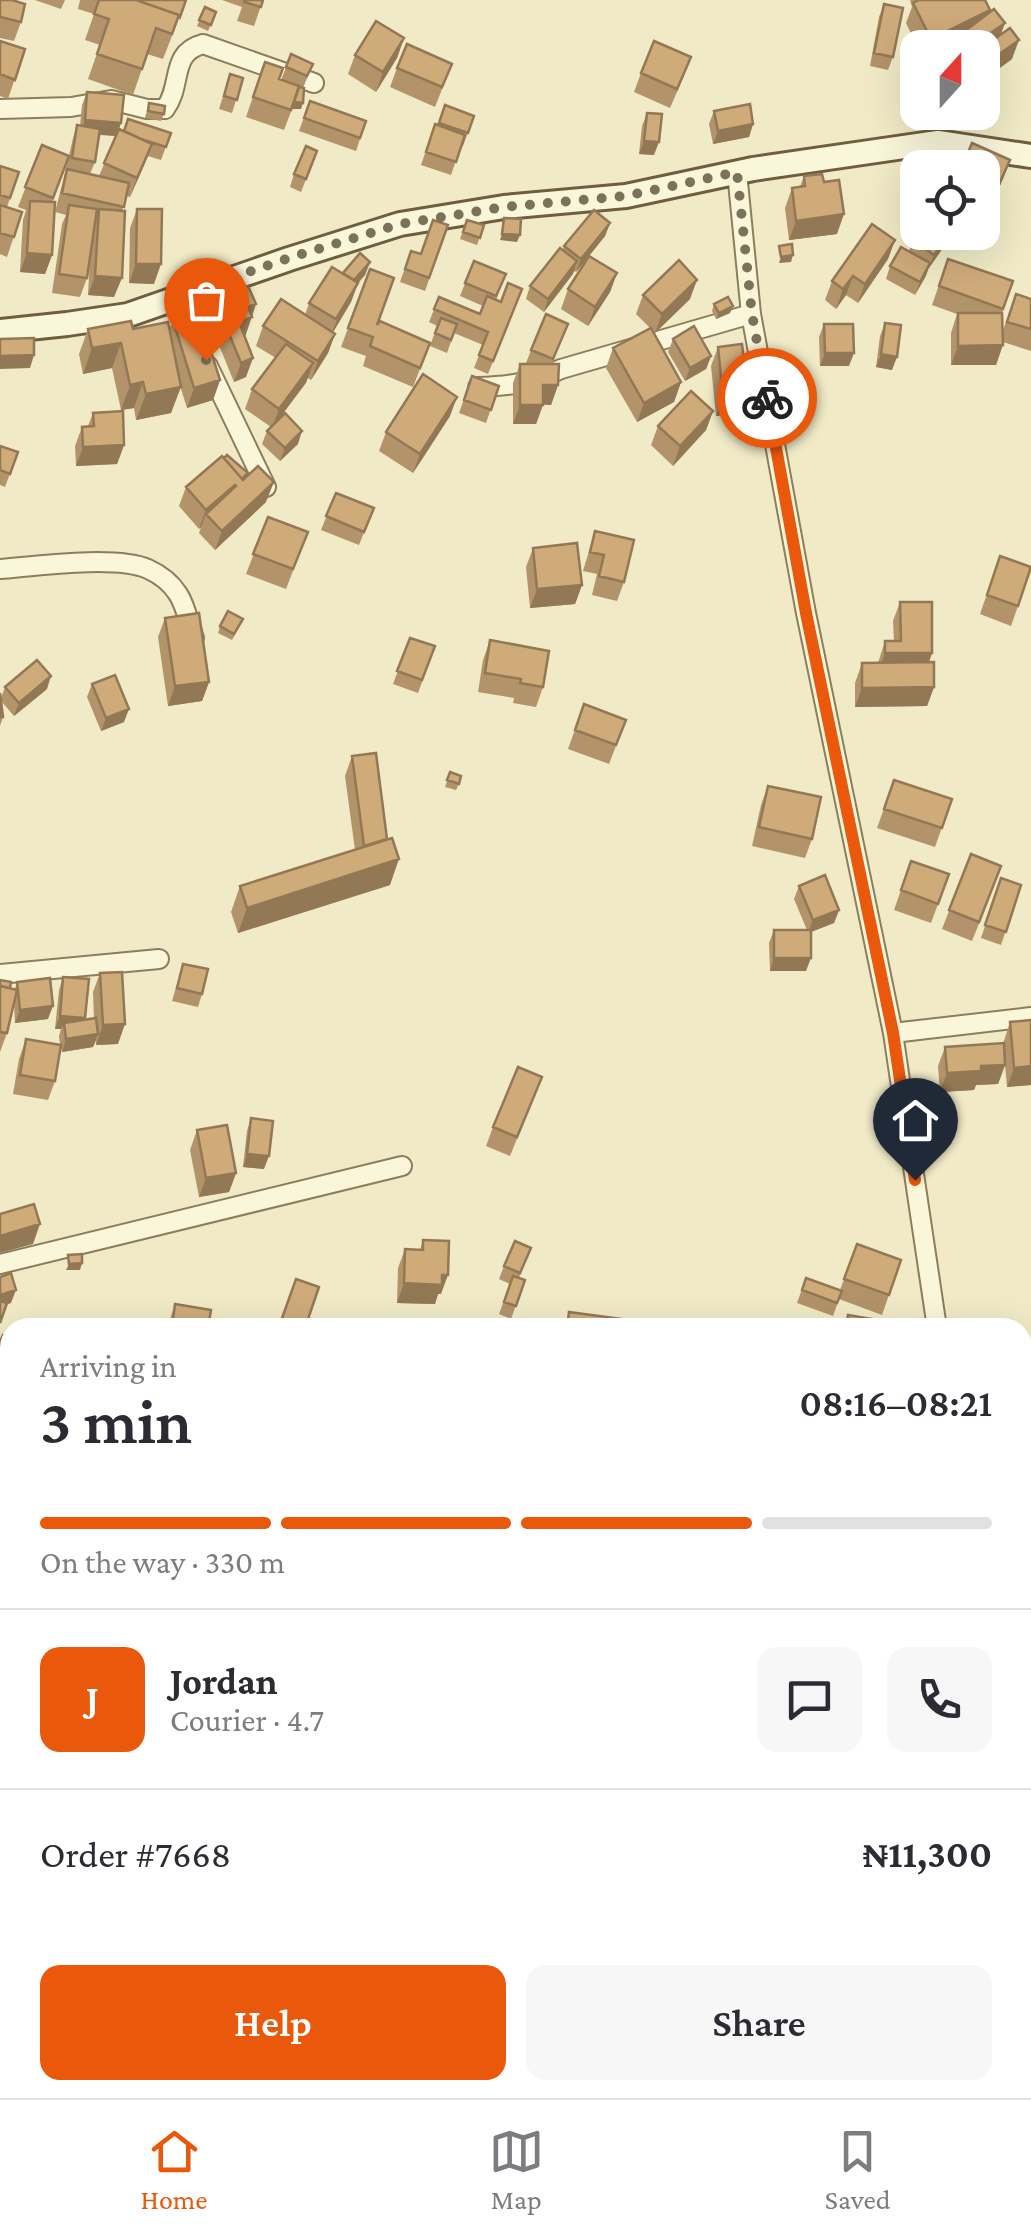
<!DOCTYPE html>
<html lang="en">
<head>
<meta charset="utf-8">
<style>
  :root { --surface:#fff; --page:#f7f7f7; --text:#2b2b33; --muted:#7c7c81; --line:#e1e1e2; --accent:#ea580c }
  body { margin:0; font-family:"Crimson Pro",serif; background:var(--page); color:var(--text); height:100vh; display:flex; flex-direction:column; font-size:38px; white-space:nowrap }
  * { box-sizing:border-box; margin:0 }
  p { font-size:32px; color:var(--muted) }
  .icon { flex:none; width:55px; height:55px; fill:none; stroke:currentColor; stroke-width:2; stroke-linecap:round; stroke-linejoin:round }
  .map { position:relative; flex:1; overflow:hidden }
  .details { position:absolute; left:0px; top:1318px; width:1032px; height:782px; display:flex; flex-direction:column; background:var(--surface); border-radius:30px 30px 0 0; box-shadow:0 10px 40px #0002 }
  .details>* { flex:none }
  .needle { width:65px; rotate:21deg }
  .controls { position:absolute; left:900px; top:30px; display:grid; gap:20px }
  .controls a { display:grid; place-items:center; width:100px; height:100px; border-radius:20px; background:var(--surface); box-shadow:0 10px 40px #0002; font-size:50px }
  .pin { position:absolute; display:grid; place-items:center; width:85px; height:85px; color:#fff; margin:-102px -42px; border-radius:50% 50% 50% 0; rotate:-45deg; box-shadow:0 0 10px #0007 }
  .pin .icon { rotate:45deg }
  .courier { position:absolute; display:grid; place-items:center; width:100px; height:100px; margin:-50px; border:8px solid #ea580c; border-radius:50%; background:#fff; color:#222; box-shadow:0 2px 12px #0007 }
  .summary em { font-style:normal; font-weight:600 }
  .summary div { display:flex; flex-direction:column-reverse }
  .summary { display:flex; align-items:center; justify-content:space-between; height:170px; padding:0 40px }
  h1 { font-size:65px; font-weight:600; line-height:75px }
  .bar { display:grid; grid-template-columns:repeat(4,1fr); gap:15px 10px; align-content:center; height:120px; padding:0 40px }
  .bar i { height:12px; border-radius:8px; background:var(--line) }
  .bar .active { background:var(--accent) }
  .bar p { grid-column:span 4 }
  .line { display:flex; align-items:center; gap:25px; padding:0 40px; border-top:2px solid var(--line) }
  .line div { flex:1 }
  .round { display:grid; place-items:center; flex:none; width:105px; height:105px; border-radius:20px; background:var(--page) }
  .primary-button { display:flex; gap:20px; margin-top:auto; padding:20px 40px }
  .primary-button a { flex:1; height:115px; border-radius:20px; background:var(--accent); color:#fff; font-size:40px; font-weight:600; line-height:115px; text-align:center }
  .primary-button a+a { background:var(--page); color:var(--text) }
  .tabs { display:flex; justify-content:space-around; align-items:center; height:140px; border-top:2px solid var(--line); background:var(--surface); font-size:28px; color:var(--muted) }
  .tabs a { display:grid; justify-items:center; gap:5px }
  .tabs .active { color:var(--accent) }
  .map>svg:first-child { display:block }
</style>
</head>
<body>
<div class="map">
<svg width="1031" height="2098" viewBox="0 0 1031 2098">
  <rect width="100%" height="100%" fill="#f0eac6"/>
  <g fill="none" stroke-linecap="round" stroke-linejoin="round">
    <defs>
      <path id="street" d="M0 109 71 107 111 100 147 109H165C183 85 169 53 203 44L314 83
        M737 172 751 314 806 613 893 1033 937 1328
        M208 366 266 487
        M478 387C510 386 531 383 561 369L751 314
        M0 569C36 566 116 555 148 569 159 574 171 583 178 594 186 606 189 624 194 638
        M0 974 159 959
        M893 1033 1031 1017
        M0 1264 402 1166
        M0 1472 10 1468
        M968 2090 989 2098
        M367 2098 369 2090
        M594 2098 597 2090
        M861 2098 864 2090"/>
      <path id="secondary" d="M0 331 67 324 128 315 289 259 400 224 504 207 626 196 753 169 938 142 1031 156"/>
    </defs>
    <use href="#street" stroke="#8d7d5a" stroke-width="22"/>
    <use href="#secondary" stroke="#6f5e3d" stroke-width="28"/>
    <use href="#street" stroke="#faf6da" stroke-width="18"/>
    <use href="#secondary" stroke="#faf6da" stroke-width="22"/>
  </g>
  <path fill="#b39369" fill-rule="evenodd" d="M0 0 21 22 14 41 0 38Z
    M35 0H65L61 9Z
    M80 0H186L163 59 147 54 133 95 88 79 100 45 85 40 94 14 78 9Z
    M222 0H263L254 26 237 21 242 7Z
    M910 0H985L989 14 1005 23 1000 34 1012 59 982 81V48H956L958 42 953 44 955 48H918L906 23 912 7Z
    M884 4 893 57 888 70 870 66 879 17Z
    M205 7 216 12 208 31 197 26Z
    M404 38 397 58 376 92 348 74 355 55Z
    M0 41 25 49 8 99 0 96Z
    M291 54 313 64 303 88 301 109H292L284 130 246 117 265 62 281 80Z
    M452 64 435 107 390 87 397 68Z
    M641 73 684 76 670 108 634 92Z
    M230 74 243 78 232 113 219 109Z
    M87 92 119 129 124 131 171 133 161 160 148 156 130 197 126 196 122 211 114 297 88 295 90 257 87 278 80 297 52 293 62 224 66 215 55 212 69 157 52 202V255L45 274 20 272 23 220 26 210 18 207 42 145 69 156 73 138 77 125 80 126 82 105ZM99 135 116 136 99 176 90 174 95 162Z
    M310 101 366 121 356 151 299 131Z
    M149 103 164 114 161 121 145 118Z
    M445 105 474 116 463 146H461L451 175 421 165 435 124 438 125Z
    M714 111 753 124 749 137 713 144 709 124Z
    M944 112H971L950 124Z
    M647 113 654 155 639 154 642 126Z
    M317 151 301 192 290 187 294 174Z
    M0 166 19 172 7 207 22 212 7 257 0 254Z
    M804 176 824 182 837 234 789 240 785 208 792 188 800 187Z
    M137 209 154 284 129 283 130 228Z
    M467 220 484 225 477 245 460 239Z
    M610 223 605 236 589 256 617 273 610 292 588 326 561 309 568 289 588 257 576 272 574 271 544 312 526 299 530 286 563 250 564 246Z
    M448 225 425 291 400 282 411 251 421 254Z
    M918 232H979L974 244 950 233 945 245 929 268 915 295 886 279 890 266 909 251 913 240Z
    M895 240 888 259 858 303 846 295 836 309 825 300 832 281Z
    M948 259 1013 281 1002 313V333L1016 294 1031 299V351L1003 342 996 365H951V333L957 314 932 305Z
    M474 261 506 274 496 300 501 302 522 289 488 374 474 368 483 345 454 333 447 353 430 346 437 326 429 322 439 297 480 314 483 306 460 296Z
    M370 262 365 275 358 283 351 302 333 332 335 334 328 353 311 380 308 378 279 419 298 444 280 461 262 444 267 431 271 427 245 409 252 389 276 358 256 346 263 326 305 315 309 303 343 273Z
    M370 269 377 325 430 343 413 387 363 366 366 356 341 347Z
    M643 295 690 299 655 333 652 330 681 382 674 402 637 422 606 368 613 348 650 328 636 314Z
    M215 299 256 304 245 336 246 377 234 382 208 318Z
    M714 304 730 313 716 319 712 311Z
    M173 320 203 326 220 380 213 400 187 408 180 386 171 413 136 420 134 408 121 410 112 368 83 374 79 354 88 329 169 330Z
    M885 323 892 370 876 367 880 336Z
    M568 324 552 364 558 385 551 405 543 404 536 424H513V383L520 364H529L526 363 531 350Z
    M824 324 849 366H820L819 337Z
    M673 339 711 356 706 369 685 381 668 352Z
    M718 347 748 394 741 413 716 416 711 366Z
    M472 376 499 386 486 423 459 413Z
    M713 411 706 430 673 466 651 445 658 426Z
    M93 413 124 445 117 464 76 466 75 446 82 427 88 426Z
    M450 416 413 473 379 451 386 432Z
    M0 446 18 452 5 487 0 485Z
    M222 456 266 502 215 550 199 533 201 527 199 529 179 506 186 487Z
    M336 493 374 508 359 545 321 530Z
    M268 517 308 532 286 589 246 574Z
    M595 531 624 582 617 601 592 595 597 574 583 571Z
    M533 548 582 585 575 604 530 608 526 567Z
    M1000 556 1031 569 1011 626 980 614Z
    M900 602 932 653 929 662 934 687 927 706 855 707V683L862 663H878L885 641H894L893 621Z
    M165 618 209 682 202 701 168 706 158 637Z
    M243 619 232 640 218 633 220 626Z
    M410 638 435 646 418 693 393 684Z
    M490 640 543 687 536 707 513 703 514 698 478 692 483 660Z
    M92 684 124 722 101 731 87 697Z
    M5 687 47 689 14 716 1 701 3 717 0 726V693L1 698Z
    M584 704 626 720 609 764 568 749Z
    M352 756 390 885 238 933 231 912 240 886 355 850 345 776Z
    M450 772 459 784 456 790 445 787Z
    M894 780 952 799 935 847 877 828Z
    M768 786 812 839 805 858 752 846 761 805Z
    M971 854 994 886 972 941 942 929Z
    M911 861 949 874 931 923 894 910Z
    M1001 878 1021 885 1001 945 981 938Z
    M799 886 839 910 834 923 811 932 806 971H770L769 943 774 930H807L794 899Z
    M183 964 202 994 198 1007 172 1001Z
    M100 973 118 1044 96 1045V1041L93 1047 62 1052 61 1047 55 1081 48 1100 13 1094 19 1059 26 1039 60 1045 59 1036 61 1029H55L59 990 63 977 85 1020 94 1019 93 992Z
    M0 980 10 988 15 989 17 982 48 1019 15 1023 14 1004 7 1033 0 1052Z
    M1010 1022 1031 1085 1007 1087 1005 1065 998 1084 976 1085 974 1090 940 1092 938 1066 945 1047 1003 1044Z
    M542 1077 510 1156 486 1146 493 1127Z
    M251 1118 264 1169 243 1167 247 1131Z
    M197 1130 236 1173 229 1192 199 1197 190 1150Z
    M423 1240 441 1294H438L435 1304 397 1303 398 1268 405 1249 420 1250Z
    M857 1244 901 1260 882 1315 839 1299 833 1316 797 1303 806 1278 840 1290Z
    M531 1248 519 1278 525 1280 511 1319 499 1314 510 1284 499 1279 504 1266Z
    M296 1279 305 1328H279Z
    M175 1304 208 1328H167Z
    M10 1338V1398L0 1421V1341Z
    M1022 1353 1031 1356V1411L1022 1408Z
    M10 1472V1550L0 1546V1487Z
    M1031 1497V1546L1022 1543V1521Z
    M0 1639 10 1645V1695L5 1702 0 1699Z
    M1031 1859V1955H1028L1027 1909 1030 1901 1023 1899Z
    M39 2090H67L63 2098H59Z
    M114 2090H152L148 2098H111Z"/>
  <path fill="#927855" d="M990 10 983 30 961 34 958 42 946 48H928L931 39Z
    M1005 23 998 42 992 32Z
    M404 38 397 58 376 92 383 72Z
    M1019 40 1012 59 982 81 984 65Z
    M294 102 303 103 301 109H291Z
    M954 112H971L950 124Z
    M85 120 121 123 117 136 80 133Z
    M753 124 749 137 713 144 718 131Z
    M644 141 659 142 654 155 639 154Z
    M152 144 145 163 130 197 137 178Z
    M1010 160 1003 179 982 226V222Z
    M844 214 837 234 789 240 796 221Z
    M610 223 605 236 576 272 581 259Z
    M950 232 945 245 929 268 934 255Z
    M502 234 520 235 517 242 500 240Z
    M895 240 888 259 858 303 865 284Z
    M27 253 52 255 45 274 20 272Z
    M793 255 791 262 779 263 781 257Z
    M577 261 573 274 544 312 548 299Z
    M370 262 365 275 358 283 351 302 329 339 354 281Z
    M930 263 926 276 915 295 920 282Z
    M136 264H161L154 284 129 283Z
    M617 273 610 292 588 326 595 307Z
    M95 276 122 278 114 297 88 295Z
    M853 276 846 295 836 309 843 289Z
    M697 280 690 299 655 333 662 314Z
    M256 304 245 337 239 322 248 307Z
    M733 306 730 313 716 319 719 313Z
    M335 334 328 353 311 380 318 361Z
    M121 343 112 368 83 374 92 348Z
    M1003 345 996 365H951L958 346Z
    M825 353H854L849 366H820Z
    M881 354 897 357 892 370 876 367Z
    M34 355 30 368 0 369V356Z
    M711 356 706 369 685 381 690 368Z
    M253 358 246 377 234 382 241 363Z
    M313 363 306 383 272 428 279 409Z
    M220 380 213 400 187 408 194 388Z
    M143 382 134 408 121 410 130 385Z
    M681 382 674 402 637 422 644 403Z
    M543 385H558L551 405 536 404Z
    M181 387 171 413 136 420 146 394Z
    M748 394 741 413 716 416 723 396Z
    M457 397 450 416 413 473 420 454Z
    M520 405H543L536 424H513Z
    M713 411 706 430 673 466 680 446Z
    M302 431 298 444 280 461 285 448Z
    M124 445 117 464 76 466 83 447Z
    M274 482 266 502 215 550 222 531Z
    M235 485 228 504 206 514 201 527 199 529 206 510Z
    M582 585 575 604 530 608 537 589Z
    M885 653H932L925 673H878Z
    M51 676 47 689 14 716 19 703Z
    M209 682 202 701 168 706 175 686Z
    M934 687 927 706 855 707 862 688Z
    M129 709 124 722 101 731 106 718Z
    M399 859 390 885 238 933 247 908Z
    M839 910 834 923 808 933 813 920Z
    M774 958H811L806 971H770Z
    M53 1006 48 1019 15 1023 20 1010Z
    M60 1016 85 1018 81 1031 64 1023 61 1029H55Z
    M125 1024 118 1044 96 1045 103 1025Z
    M98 1034 93 1047 62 1052 66 1039Z
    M1005 1065 998 1084 976 1085 974 1090 940 1092 947 1073 981 1066Z
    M1031 1066V1085L1007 1087 1014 1068Z
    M247 1154 269 1156 264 1169 243 1167Z
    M236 1173 229 1192 199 1197 206 1178Z
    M40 1224 33 1244 0 1253V1236Z
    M82 1263 80 1270H66L69 1264Z
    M442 1275H448L441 1294H438L435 1304 397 1303 404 1283Z
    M16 1290 11 1303 0 1307V1295Z
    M1022 1710 1031 1711V1731L1022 1730Z
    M10 1794V1808L0 1820V1805Z"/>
  <path fill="#d0ab7a" stroke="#927855" stroke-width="2.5" d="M0 0H12L25 4 21 22 0 17Z
    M99 0H136L179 15 172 34 156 28 142 69 97 54 109 19 94 14Z
    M136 0H186L180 17 179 15Z
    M245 0H263L261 7 244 2Z
    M919 0H985L990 10 931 39 913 3Z
    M884 4 903 8 893 57 874 53Z
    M205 7 216 12 211 25 199 20Z
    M994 9 1005 23 992 32 996 38 1010 28 1019 40 984 65 982 48H971L961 34Z
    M376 21 404 38 383 72 355 55Z
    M0 41 25 49 15 80 0 74Z
    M654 41 691 57 677 89 641 73Z
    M952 41 955 48H939Z
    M407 44 452 64 442 87 397 68Z
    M291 54 313 64 307 76 286 67Z
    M265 62 283 68 279 79 299 86 291 110 253 97Z
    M230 74 243 78 237 100 224 96Z
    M299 87 304 88 303 103 294 102Z
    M87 92 124 95 121 123 85 120Z
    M310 101 366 121 360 138 304 118Z
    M149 103 165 106 164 114 148 111Z
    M750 104 753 124 718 131 714 111Z
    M445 105 474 116 468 133 439 123Z
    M647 113 662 114 659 142 644 141Z
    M128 119 171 133 166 147 141 139 124 131Z
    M435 124 465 135 456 162 426 152Z
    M77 125 100 129 95 162 72 158Z
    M119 129 152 144 137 178 104 163Z
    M972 143 1010 160 982 222V168L962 167Z
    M42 145 69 156 53 198 25 187Z
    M306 146 317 151 306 179 294 174Z
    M0 166 19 172 10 198 0 195Z
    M67 169 129 183 124 207 62 193Z
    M822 174 824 182 839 180 844 214 796 221 792 188 805 186 804 176Z
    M30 201 55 202 52 255 27 253Z
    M0 205 22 212 14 237 0 233Z
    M69 205 97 209 87 278 59 274Z
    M99 209 125 211 122 278 95 276Z
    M137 209H162L161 264H136Z
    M594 210 610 223 581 259 564 246Z
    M504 218 521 219 520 235 502 234Z
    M433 220 448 225 429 278 405 269 411 251 421 254Z
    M467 220 484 225 480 238 463 232Z
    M872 224 895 240 865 284 853 276 843 289 832 281Z
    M918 232H950L934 255 913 240Z
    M792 244 793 255 781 257 779 246Z
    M901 247 930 263 920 282 890 266Z
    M560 248 577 261 548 299 530 286Z
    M360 253 370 262 354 280 343 273Z
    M589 256 617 273 595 307 568 289Z
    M948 259 1013 281 1003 309 939 286Z
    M679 260 697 280 662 314 643 295Z
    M474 261 506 274 496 296 465 283Z
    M332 267 358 283 336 319 309 303Z
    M370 269 394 278 377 325 380 321 430 343 420 368 370 346 373 337 348 328Z
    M508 283 522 289 493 361 479 355 488 332 434 309 439 297 480 314 487 296 501 302Z
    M248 286 256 304 248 307 252 317 239 322 253 358 241 363 215 299Z
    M1016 294 1031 299V329L1007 322Z
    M728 297 733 306 719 313 714 304Z
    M281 299 335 334 318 361 263 326Z
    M201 312 205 323H202L220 380 194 388 173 320Z
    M958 313H1002L1003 345 958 346Z
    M546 314 568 324 553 359 531 350Z
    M441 318 457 324 451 340 435 333Z
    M131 321 133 329 168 322 181 387 146 394 143 382 130 385 121 343 92 348 88 329Z
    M885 323 901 325 897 357 881 354Z
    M824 324H853L854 353H825Z
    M694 326 711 356 690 368 673 339Z
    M651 328 681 382 644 403 613 348Z
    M34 338V355L0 356V339Z
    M286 344 313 363 279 409 252 389Z
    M742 344 748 394 723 396 718 347Z
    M520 364H559L558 385H543V405H520Z
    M423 374 457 397 420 454 386 432Z
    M472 376 499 386 491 410 464 400Z
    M691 391 713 411 680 446 658 426Z
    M123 411 124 445 83 447 82 427 94 426 93 413Z
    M285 413 302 431 285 448 267 431Z
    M0 446 18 452 10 474 0 470Z
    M227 455 248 473 242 479 224 458Z
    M222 456 243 480 258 466 274 482 222 531 206 514 236 486 235 485 206 510 186 487Z
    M336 493 374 508 364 532 326 516Z
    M268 517 308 532 293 569 253 554Z
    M595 531 634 540 624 582 599 576 604 555 590 552Z
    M577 543 582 585 537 589 533 548Z
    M1000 556 1031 567 1018 606 987 595Z
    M900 602H932V653H885V641H901Z
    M228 611 243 619 234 634 220 626Z
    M199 613 209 682 175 686 165 618Z
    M410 638 435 646 422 680 397 671Z
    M490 640 549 651 543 687 520 683 521 679 485 673Z
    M37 660 51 676 19 703 5 687Z
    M934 662V687L862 688V663Z
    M115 675 129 709 106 718 92 684Z
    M0 693 3 717H0Z
    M584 704 626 720 616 745 575 730Z
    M376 753 387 839 364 846 352 756Z
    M450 772 461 776 459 784 447 780Z
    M894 780 952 799 942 828 884 809Z
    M768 786 821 797 812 839 759 827Z
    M392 838 399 859 247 908 240 886Z
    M971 854 1001 866 979 922 949 910Z
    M911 861 949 874 938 904 901 890Z
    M825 875 839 910 813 920 799 886Z
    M1001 878 1021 885 1006 932 985 925Z
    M774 930H811V958H774Z
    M183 964 208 969 202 994 177 988Z
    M122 972 125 1024 103 1025 100 973Z
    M63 977 89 979 85 1018 60 1016Z
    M50 978 53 1006 20 1010 17 982Z
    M0 980 11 982 10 988 0 986Z
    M0 986 17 990 7 1033 0 1032Z
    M96 1018 98 1034 66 1039 64 1023Z
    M1031 1020V1066L1014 1068 1010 1022Z
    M26 1039 61 1045 55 1081 20 1075Z
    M1004 1043 1005 1065 981 1066V1071L947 1073 945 1047Z
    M518 1067 542 1077 517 1137 493 1127Z
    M251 1118 273 1121 269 1156 247 1154Z
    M227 1125 236 1173 206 1178 197 1130Z
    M34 1204 40 1224 0 1236V1214Z
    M423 1240 449 1241 448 1275H442V1285L404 1283 405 1249 423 1250Z
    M515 1241 531 1248 520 1273 504 1266Z
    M857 1244 901 1260 889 1295 844 1279Z
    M82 1254V1263L69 1264 68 1255Z
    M11 1273 16 1290 0 1295V1277Z
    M513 1276 525 1280 516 1306 504 1302Z
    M806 1278 842 1291 837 1303 802 1290Z
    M296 1279 319 1287 305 1328 281 1321Z
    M0 1301 7 1303 0 1323Z
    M175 1304 211 1310 208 1328H172Z
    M569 1312 637 1321 636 1328H567Z
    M848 1315 878 1320 877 1328H846Z
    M3 1335 10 1338V1363L0 1359V1341Z
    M1022 1353 1031 1356V1390L1022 1387Z
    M0 1365 10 1369V1395L0 1418Z
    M7 1471 10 1472V1528L0 1524V1487Z
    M1031 1497V1524L1022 1521Z
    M1022 1566 1031 1569V1585L1025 1601 1022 1600Z
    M0 1639 10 1645V1681L0 1675Z
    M1022 1654 1031 1655V1711L1022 1710Z
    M0 1721 10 1730V1794L0 1805Z
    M1022 1751 1031 1752V1763L1027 1786 1022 1785Z
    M1022 1789 1031 1791V1809L1025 1836 1022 1835Z
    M189 2090H218L217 2092 221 2093 219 2098H185Z
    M274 2090H307L304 2098H271Z
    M316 2090H344L341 2098H313Z
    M386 2090H421L418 2098H383Z"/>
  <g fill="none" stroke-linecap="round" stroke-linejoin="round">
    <path stroke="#7b7259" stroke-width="10" stroke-dasharray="0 18" d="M206 360 180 296 289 258 400 224 504 207 626 196 737 172 752 314 767 398"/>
    <path stroke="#ea580c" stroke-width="12" d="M767 398 806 613 893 1033 915 1180"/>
  </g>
</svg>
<div class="controls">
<a><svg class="needle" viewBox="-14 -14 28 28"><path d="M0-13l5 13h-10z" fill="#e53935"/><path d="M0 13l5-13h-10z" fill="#7c7c81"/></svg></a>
<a><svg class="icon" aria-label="locate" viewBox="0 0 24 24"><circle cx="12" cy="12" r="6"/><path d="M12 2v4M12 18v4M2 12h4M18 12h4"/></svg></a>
</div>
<div class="pin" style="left:206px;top:360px;background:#ea580c"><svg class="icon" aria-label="bag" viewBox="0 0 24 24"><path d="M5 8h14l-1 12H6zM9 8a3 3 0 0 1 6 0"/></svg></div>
<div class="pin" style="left:915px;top:1180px;background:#1f2937"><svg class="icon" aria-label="home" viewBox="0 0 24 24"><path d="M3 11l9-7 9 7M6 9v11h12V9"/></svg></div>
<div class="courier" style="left:767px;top:398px"><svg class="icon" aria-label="bike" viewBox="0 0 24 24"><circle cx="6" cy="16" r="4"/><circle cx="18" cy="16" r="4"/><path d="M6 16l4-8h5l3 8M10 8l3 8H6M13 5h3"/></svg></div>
<section class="details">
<div class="summary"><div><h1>3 min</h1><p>Arriving in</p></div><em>08:16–08:21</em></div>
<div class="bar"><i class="active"></i><i class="active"></i><i class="active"></i><i></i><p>On the way · 330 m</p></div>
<div class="line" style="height:180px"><b class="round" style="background:var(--accent);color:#fff">J</b><div><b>Jordan</b><p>Courier · 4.7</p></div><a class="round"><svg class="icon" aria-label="chat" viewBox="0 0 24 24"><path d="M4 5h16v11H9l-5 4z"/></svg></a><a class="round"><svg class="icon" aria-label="phone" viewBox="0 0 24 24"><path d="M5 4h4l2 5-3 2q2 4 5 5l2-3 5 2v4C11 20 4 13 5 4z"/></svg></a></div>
<div class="line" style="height:130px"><div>Order #7668</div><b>₦11,300</b></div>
<div class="primary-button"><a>Help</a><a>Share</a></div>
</section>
</div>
<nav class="tabs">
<a class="active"><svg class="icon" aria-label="home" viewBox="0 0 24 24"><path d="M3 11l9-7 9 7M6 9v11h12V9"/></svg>Home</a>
<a><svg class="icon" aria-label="map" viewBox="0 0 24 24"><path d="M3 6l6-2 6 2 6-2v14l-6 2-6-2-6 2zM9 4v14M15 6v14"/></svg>Map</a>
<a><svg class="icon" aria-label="saved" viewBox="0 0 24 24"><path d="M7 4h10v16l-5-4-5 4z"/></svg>Saved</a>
</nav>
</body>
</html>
